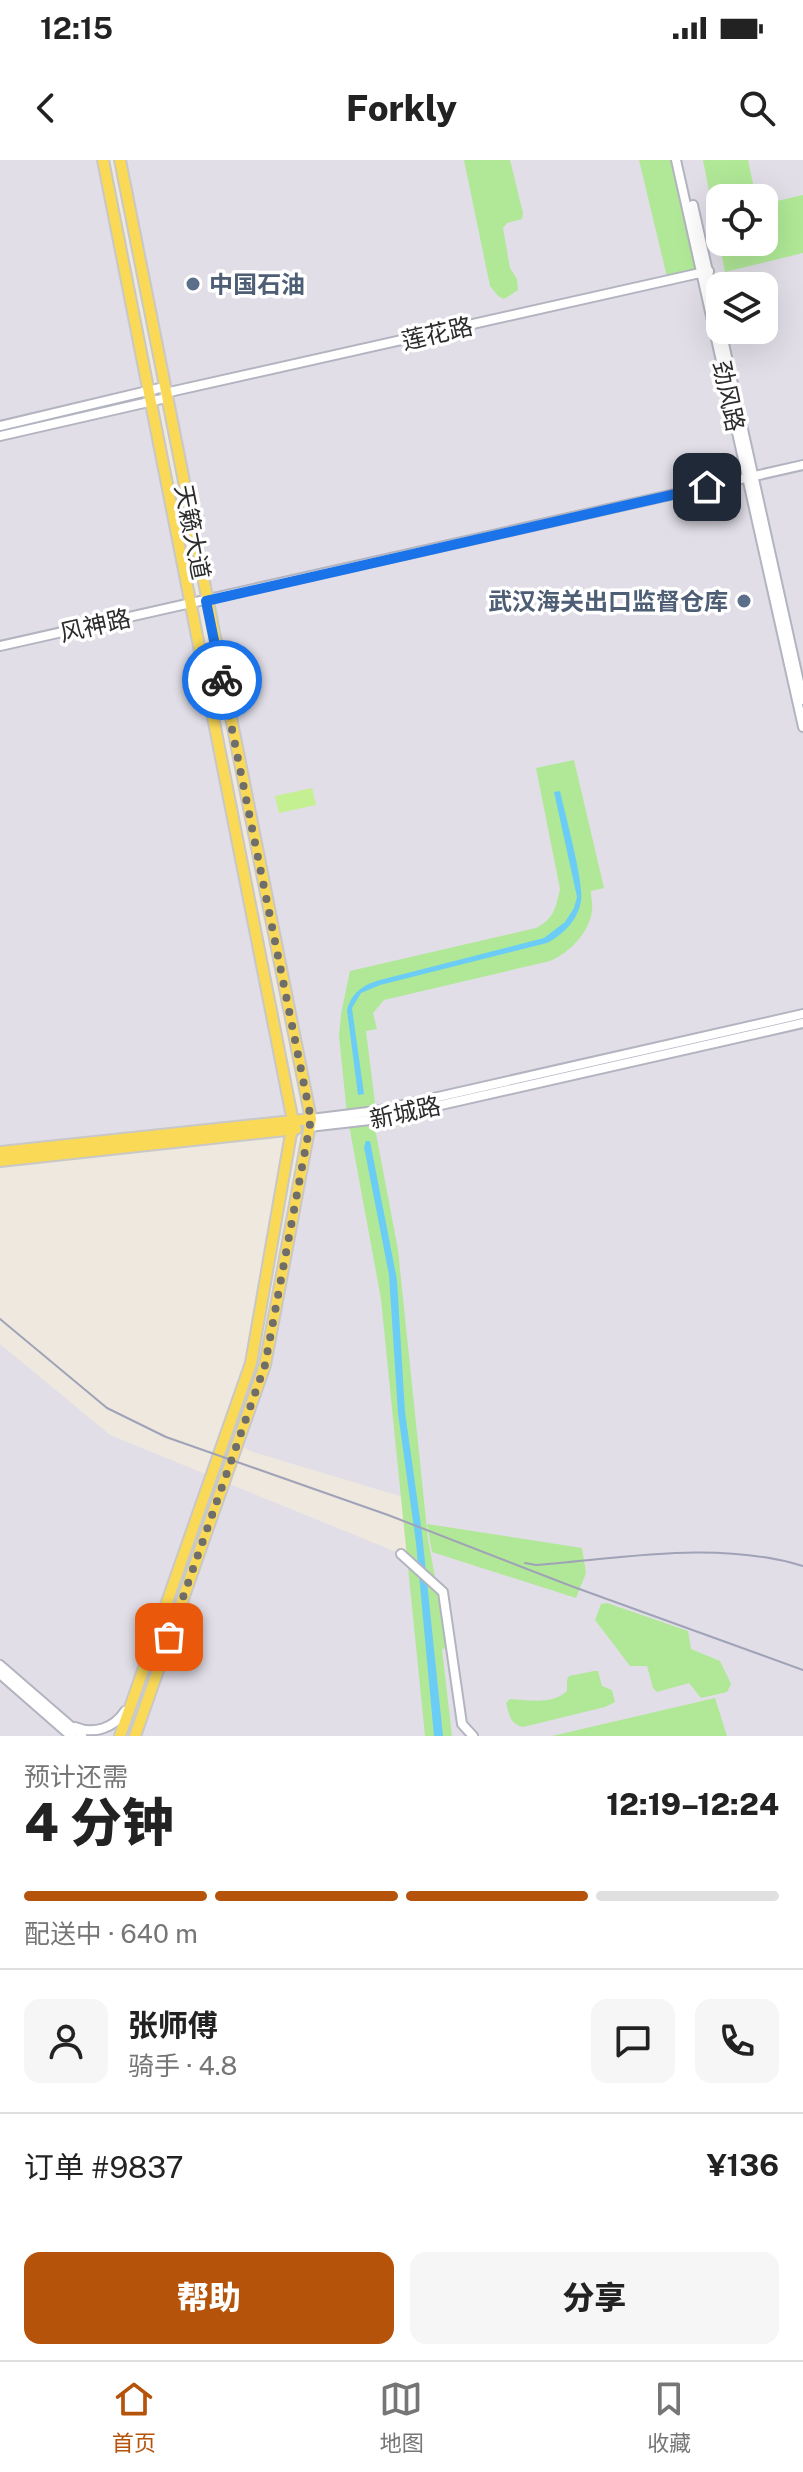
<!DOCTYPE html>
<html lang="zh">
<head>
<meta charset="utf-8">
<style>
  :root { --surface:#fff; --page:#f6f6f6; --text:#222; --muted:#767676; --line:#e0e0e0; --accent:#b45309 }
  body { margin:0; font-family:"Public Sans","Noto Sans SC",sans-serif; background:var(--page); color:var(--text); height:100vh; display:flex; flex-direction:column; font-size:30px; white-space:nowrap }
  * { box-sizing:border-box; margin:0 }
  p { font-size:26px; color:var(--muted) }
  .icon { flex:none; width:44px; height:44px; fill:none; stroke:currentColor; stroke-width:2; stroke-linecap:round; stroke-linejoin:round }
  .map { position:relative; height:1576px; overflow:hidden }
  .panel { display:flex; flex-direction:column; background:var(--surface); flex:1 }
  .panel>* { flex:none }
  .controls { position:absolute; left:706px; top:24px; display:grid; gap:16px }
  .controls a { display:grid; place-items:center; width:72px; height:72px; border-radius:16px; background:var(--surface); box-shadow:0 8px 32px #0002; font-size:40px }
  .pin { position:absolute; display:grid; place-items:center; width:68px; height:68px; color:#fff; margin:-34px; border-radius:16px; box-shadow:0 4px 12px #0006 }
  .courier { position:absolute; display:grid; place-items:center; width:80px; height:80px; margin:-40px; border:6px solid #1a73e8; border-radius:50%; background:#fff; color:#222; box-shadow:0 2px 10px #0007 }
  .headline em { font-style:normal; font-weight:800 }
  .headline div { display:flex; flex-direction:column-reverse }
  .headline { display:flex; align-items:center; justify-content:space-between; height:136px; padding:0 24px }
  h1 { font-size:52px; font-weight:800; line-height:60px }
  .bar { display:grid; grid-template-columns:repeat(4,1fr); gap:12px 8px; align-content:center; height:96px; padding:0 24px }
  .bar i { height:10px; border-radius:6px; background:var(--line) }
  .bar .selected { background:var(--accent) }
  .bar p { grid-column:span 4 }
  .line { display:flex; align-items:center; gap:20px; padding:0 24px; border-top:2px solid var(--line) }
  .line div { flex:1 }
  .round { display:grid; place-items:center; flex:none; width:84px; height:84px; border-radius:16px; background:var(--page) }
  .action { display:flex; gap:16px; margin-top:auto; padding:16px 24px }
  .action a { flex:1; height:92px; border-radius:16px; background:var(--accent); color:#fff; font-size:32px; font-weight:800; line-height:92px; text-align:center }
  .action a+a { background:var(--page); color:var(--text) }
  .status { display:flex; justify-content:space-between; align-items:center; height:56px; padding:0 40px; background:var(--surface); direction:ltr }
  .status svg { height:22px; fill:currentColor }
  header { display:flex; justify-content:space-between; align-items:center; height:104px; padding:0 24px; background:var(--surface); font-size:36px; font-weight:800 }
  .dock { display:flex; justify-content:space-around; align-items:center; height:112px; border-top:2px solid var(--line); background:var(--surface); font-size:22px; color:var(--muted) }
  .dock a { display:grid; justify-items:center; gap:4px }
  .dock .selected { color:var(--accent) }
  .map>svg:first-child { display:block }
</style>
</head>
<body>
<div class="status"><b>12:15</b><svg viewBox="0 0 49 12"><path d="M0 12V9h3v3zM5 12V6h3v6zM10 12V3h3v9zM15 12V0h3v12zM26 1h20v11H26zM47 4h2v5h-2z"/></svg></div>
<header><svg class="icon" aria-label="back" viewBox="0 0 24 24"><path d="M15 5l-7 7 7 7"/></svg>Forkly<svg class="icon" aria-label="search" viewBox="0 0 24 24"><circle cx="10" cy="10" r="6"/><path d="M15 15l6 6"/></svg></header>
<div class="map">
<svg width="803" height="1576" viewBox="0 0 803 1576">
  <rect width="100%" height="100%" fill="#eee8de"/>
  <path fill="#e1dee7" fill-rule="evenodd" d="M0 0H103L149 231 0 266Z
    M119 0H803V1576H0V1184L110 1275 401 1394 409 1401 428 1379 423 1343 253 1292 237 1285 265 1205 311 959ZM720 38H764V82H720ZM720 126H764V170H720Z
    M152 241 293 962 0 992V276Z"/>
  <path fill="#b0e897" d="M464 0H510L523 53 522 59 507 63 503 68 510 108 517 119 518 130 504 139 498 136 490 126Z
    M639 0H676L703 112 668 121Z
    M703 0H748L756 38H720V82H764V44L803 35V93L725 112Z
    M574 600 604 728 591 731C591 737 593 745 592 751 589 773 569 793 550 801L384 840 373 853 377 869 366 871 376 951 372 952 398 1090 428 1379 448 1488 442 1489 452 1576H425L381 1139 347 954 339 876 341 854 350 811 536 768C554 759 556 747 560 729L536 608Z
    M427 1364 582 1388 586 1413 576 1438 432 1392Z
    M607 1443 688 1471 691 1489 720 1501 731 1524 727 1532 701 1538 689 1523 657 1532 653 1528 647 1506H630L595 1460 601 1444Z
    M594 1511H598L602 1526 612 1530 615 1542 605 1547 523 1567C510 1564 509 1554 506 1543L510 1539C529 1540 552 1545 567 1531V1520L569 1516Z
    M715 1538 727 1576H552Z"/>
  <path fill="#c5f092" d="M312 628 316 645 279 653 275 636Z"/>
  <path fill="#6bcdf6" d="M560 631C565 654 584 722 581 741 578 760 564 774 547 783L380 825 361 833 352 848 364 934 358 935 347 850C352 832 363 825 380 820L544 778 565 762 574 748 577 737 554 632Z
    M366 981H370L397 1120 405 1252 422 1373 443 1576H434L416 1383 398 1253 389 1115 364 987Z"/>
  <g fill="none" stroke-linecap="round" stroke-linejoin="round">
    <defs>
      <path id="minor" d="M676 0 803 567
        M693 45 720 165
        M721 170 803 540
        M165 233 709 111
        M0 266 164 227
        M0 276 166 238
        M0 486 803 305
        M311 959 376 951 803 854
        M309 967 379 959 803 863
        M401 1394 443 1432 462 1564 473 1576
        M0 1505 82 1576
        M0 1514 71 1576
        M75 1567C94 1575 114 1568 125 1551"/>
      <path id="major" d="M103 0 293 962 251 1203 120 1576
        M120 0 311 959 265 1205 135 1576
        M0 992 311 959
        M0 1001 296 969"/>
    </defs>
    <use href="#minor" stroke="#b2b4c0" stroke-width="12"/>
    <use href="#major" stroke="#c8c8c8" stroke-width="14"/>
    <use href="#minor" stroke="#fff" stroke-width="8"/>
    <use href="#major" stroke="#fad957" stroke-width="10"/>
    <path stroke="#a0a2b7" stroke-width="2" d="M0 1159 107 1248 166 1277 388 1355 571 1426 803 1510
      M525 1403 536 1405C623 1398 717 1380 803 1406"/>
  </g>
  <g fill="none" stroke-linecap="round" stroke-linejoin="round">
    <path stroke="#706e6a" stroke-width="8" stroke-dasharray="0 14.4" d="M169 1477 265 1205 311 959 222 520"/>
    <path stroke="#1a73e8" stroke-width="10" d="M222 520 206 441 707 327"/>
  </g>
  <g fill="#5c6f8a" stroke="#fff" stroke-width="3">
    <circle cx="193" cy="124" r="8"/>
    <circle cx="744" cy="441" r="8"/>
  </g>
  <g text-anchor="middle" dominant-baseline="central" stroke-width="7" stroke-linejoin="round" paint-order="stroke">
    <g font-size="24" font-weight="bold" fill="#4e5e75" stroke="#fff" text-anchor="start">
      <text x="209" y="124">中国石油</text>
      <text x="728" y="441" text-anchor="end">武汉海关出口监督仓库</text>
    </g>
    <g font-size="24" fill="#2c2c2c" stroke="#fff">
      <text transform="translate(437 173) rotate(-13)">莲花路</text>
      <text transform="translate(729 236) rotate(78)">劲风路</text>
      <text transform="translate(193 372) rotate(79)">天籁大道</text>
      <text transform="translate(95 465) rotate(-13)">风神路</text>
      <text transform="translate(405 952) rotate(-12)">新城路</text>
    </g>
  </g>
</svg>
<div class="controls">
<a><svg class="icon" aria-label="locate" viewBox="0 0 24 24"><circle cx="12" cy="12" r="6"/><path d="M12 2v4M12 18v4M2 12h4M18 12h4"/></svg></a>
<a><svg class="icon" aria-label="layers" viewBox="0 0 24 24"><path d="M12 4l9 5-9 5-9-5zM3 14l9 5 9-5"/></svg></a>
</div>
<div class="pin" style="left:169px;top:1477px;background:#ea580c"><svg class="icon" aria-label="bag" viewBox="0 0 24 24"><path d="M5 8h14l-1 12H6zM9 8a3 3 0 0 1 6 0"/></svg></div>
<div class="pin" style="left:707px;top:327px;background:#1f2937"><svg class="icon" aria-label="home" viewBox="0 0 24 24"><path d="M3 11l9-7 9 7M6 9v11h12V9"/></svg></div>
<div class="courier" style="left:222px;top:520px"><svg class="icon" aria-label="bike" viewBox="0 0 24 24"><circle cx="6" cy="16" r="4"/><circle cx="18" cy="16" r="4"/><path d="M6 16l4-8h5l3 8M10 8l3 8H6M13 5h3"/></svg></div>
</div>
<section class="panel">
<div class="headline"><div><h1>4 分钟</h1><p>预计还需</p></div><em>12:19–12:24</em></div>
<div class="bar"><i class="selected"></i><i class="selected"></i><i class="selected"></i><i></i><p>配送中 · 640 m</p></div>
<div class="line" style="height:144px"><a class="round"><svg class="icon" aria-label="person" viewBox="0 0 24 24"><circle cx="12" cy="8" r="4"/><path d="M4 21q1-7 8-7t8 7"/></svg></a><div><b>张师傅</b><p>骑手 · 4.8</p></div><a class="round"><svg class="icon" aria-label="chat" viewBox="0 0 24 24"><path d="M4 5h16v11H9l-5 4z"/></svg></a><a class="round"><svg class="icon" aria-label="phone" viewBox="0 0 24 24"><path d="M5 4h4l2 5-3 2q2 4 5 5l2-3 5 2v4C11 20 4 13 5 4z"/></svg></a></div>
<div class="line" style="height:104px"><div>订单 #9837</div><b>¥136</b></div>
<div class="action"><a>帮助</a><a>分享</a></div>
</section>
<nav class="dock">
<a class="selected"><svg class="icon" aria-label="home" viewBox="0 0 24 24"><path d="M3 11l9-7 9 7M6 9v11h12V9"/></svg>首页</a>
<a><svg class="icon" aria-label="map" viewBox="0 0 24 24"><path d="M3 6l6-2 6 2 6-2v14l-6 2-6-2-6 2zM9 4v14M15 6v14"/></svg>地图</a>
<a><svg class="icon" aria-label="saved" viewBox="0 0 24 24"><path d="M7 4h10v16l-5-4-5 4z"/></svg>收藏</a>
</nav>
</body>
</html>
